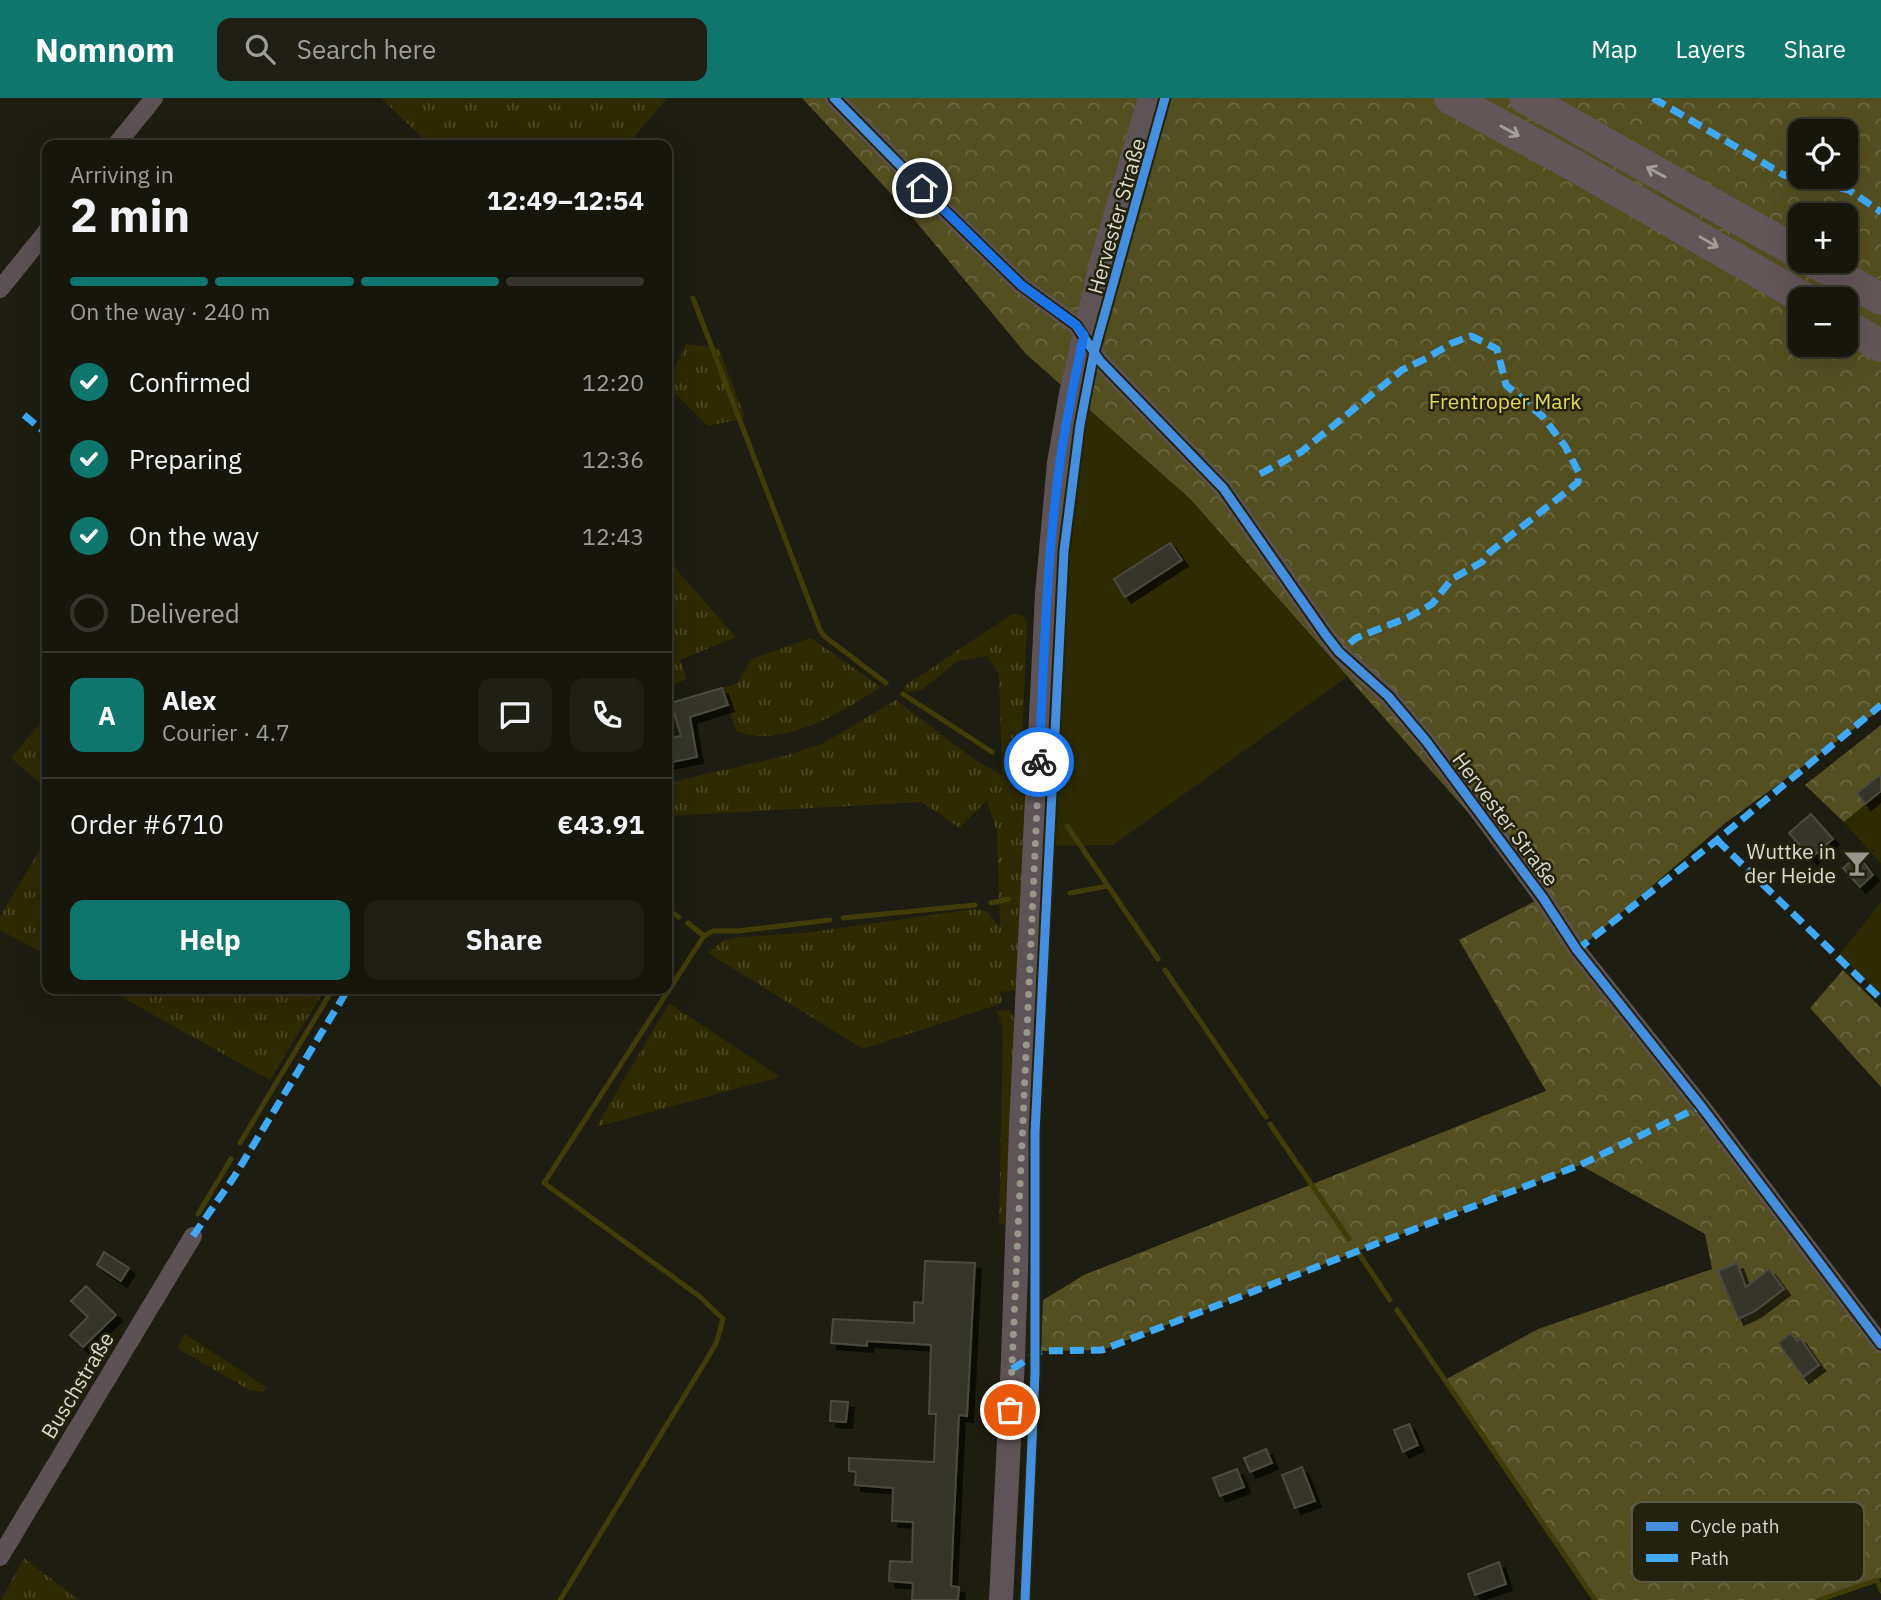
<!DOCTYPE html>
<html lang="en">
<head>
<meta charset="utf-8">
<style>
  :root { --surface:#16160d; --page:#1f1f16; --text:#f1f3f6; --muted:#9e9f9d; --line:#35352e; --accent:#0f766e }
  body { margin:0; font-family:"IBM Plex Sans",sans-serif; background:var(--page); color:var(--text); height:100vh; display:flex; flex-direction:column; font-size:26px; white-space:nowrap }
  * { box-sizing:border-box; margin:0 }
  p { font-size:23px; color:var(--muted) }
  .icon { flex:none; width:38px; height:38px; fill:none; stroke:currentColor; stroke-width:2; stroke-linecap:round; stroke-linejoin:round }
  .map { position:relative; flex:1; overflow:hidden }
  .drawer { position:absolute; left:42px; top:42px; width:630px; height:854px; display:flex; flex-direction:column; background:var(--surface); border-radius:14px; box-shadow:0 7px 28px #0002,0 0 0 2px var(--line) }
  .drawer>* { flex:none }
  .controls { position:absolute; left:1788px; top:21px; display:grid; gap:14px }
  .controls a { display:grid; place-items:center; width:70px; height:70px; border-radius:14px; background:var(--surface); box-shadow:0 7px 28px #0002,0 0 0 2px var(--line); font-size:35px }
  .pin { position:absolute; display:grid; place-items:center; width:60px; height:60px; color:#fff; margin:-30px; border:4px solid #fff; border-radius:50%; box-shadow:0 2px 7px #0007 }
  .courier { position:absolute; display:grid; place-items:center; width:70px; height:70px; margin:-35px; border:5px solid #1a73e8; border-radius:50%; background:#fff; color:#222; box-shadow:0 2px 9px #0007 }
  .overview em { font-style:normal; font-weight:700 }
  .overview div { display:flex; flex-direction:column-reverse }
  .overview { display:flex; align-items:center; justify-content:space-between; height:119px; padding:0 28px }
  h1 { font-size:46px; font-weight:700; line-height:52px }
  .bar { display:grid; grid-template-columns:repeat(4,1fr); gap:10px 7px; align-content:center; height:84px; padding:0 28px }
  .bar i { height:9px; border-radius:5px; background:var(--line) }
  .bar .selected { background:var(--accent) }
  .bar p { grid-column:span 4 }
  .line { display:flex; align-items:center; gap:18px; padding:0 28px; border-top:2px solid var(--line) }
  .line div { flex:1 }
  .round { display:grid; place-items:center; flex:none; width:74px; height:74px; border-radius:14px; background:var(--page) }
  ol { padding:0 28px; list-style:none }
  li { display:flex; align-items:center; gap:21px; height:77px }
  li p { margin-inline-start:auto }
  li .icon { padding:7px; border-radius:50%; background:var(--accent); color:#fff; stroke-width:4 }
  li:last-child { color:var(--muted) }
  li i { width:38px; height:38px; border:4px solid var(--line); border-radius:50% }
  .cta { display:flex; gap:14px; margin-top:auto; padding:14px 28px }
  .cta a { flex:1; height:80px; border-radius:14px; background:var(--accent); color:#fff; font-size:28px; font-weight:700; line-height:80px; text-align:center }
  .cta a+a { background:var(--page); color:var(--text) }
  header { display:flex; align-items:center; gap:42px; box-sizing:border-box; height:98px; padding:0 35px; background:var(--accent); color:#fff }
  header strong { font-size:33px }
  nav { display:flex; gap:38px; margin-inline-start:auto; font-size:24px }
  .search { width:490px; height:63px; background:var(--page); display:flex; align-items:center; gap:18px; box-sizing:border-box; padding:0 24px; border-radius:14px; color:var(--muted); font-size:26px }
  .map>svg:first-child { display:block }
</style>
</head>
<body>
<header>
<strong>Nomnom</strong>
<div class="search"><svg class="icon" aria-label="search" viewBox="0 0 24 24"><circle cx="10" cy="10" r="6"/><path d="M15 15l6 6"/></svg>Search here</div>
<nav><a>Map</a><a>Layers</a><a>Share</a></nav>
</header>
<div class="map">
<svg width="1881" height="1502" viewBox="0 0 1881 1502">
  <defs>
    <pattern id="grass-tufts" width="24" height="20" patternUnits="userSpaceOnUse" patternTransform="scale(1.75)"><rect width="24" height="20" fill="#2e2a02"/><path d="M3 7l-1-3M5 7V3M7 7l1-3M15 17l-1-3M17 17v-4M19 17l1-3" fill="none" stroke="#4c4826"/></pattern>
    <pattern id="forest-crowns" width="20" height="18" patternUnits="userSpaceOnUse" patternTransform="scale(1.75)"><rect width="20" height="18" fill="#534f21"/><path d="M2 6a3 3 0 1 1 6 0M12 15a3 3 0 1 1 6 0" fill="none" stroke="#6b6840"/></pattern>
    <filter id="shadow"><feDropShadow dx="6" dy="6" stdDeviation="0" flood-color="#0009"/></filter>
  </defs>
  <rect width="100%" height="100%" fill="#1e1d11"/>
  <path fill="url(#grass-tufts)" d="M381 0H667L627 47H430Z
    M686 246 719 250 745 320 708 328 667 287Z
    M667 461 736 539 680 562 687 581 667 589Z
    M1012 516 1022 517 1027 523 1021 670 1028 684 1018 892 1000 894 1003 905 863 951 708 855 722 843 739 839 805 835 974 811 987 814 1000 829 997 734 987 702 960 730 922 704 667 718V685L784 658 822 646 896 602 978 664 1002 677 999 576 987 558 958 563 921 592 906 595 903 589Z
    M811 540 881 589C844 613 781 652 736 633L722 590 738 585 751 561Z
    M47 617V691L11 660Z
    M47 740V857L0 832V819Z
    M107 891H325L270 982Z
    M669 905 780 979 596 1029Z
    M1010 912 1016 926 1005 1126H999L1003 931 997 913Z
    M185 1236 266 1289 264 1294 249 1292 177 1250Z
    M24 1460 79 1502H1Z"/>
  <path fill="url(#forest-crowns)" fill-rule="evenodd" d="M802 0H1881V611L1724 726 1578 852 1881 1246V1480L1819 1502H1595L1445 1282 1538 1231 1712 1171 1705 1136 1580 1067 1102 1252 1041 1253 1043 1202 1084 1177 1546 993 1459 842 1543 799 1190 401 1026 256 908 114ZM1801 33H1846V79H1801ZM1801 117H1846V163H1801ZM1801 201H1846V247H1801Z
    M1881 627V694L1844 724 1805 687Z
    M1843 872 1881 910V989L1810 910Z"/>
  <path fill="#2e2a02" d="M1087 310 1190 401 1347 579 1113 747 1055 748 1068 471Z
    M1881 694V766L1844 724Z
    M1881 804V897L1839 857Z"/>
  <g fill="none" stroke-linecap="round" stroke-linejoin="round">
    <path stroke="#413d08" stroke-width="5" d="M693 200 820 532 824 538 886 585
      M903 596 992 654
      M1067 728 1158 861
      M1070 795 1108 788
      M991 805 1009 801
      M667 811 679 819
      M843 820 975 807
      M688 825 704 838
      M1165 872 1266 1019
      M1270 1026 1349 1141
      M240 1045 331 894
      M198 1116 231 1061
      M1358 1154 1390 1202
      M1397 1212 1595 1502
      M560 1502 716 1246 723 1221 699 1198 544 1085 704 838 713 833H738L830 822
      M1819 1502 1877 1482 1881 1493"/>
  </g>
  <path fill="#36352a" stroke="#4b4a3f" stroke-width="2" filter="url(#shadow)" d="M1170 445 1182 462 1125 499 1114 481Z
    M722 590 728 607 690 619 697 659 667 665V641L681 638 671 605Z
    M1881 676V693L1865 706 1857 695Z
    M1811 716 1833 741 1811 760 1789 735Z
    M1858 757 1873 777 1860 789 1843 770Z
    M104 1154 129 1170 121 1183 97 1167Z
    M925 1163 975 1165 967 1318 959 1317 953 1440 951 1488 959 1489 958 1502H912L913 1485 889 1483 890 1463 912 1464 913 1424 892 1423 893 1390 855 1387 856 1374 849 1373V1360L934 1364 936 1316H929L931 1247 867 1243V1248L831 1245 833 1221 914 1225V1204L923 1205Z
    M1737 1165 1746 1189 1769 1171 1784 1191 1755 1213 1738 1221 1718 1173Z
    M86 1188 116 1217 83 1249 70 1237 88 1219 71 1203Z
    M1791 1235 1797 1243 1800 1240 1819 1267 1803 1279 1778 1245Z
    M831 1303 848 1304 846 1324 830 1323Z
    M1409 1326 1418 1347 1403 1354 1394 1332Z
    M1266 1351 1272 1365 1250 1374 1244 1360Z
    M1302 1369 1315 1403 1295 1410 1282 1377Z
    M1237 1371 1244 1389 1220 1398 1213 1380Z
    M1499 1464 1506 1486 1475 1497 1468 1476Z"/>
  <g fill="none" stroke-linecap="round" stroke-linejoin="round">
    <path stroke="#5c5155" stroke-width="18" d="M834 0 940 108 1021 187 1076 227 1100 263 1223 390 1325 536 1339 554 1388 598 1426 643 1543 800 1577 852 1701 1008 1881 1246
      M116 47 154 0
      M0 191 47 133
      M0 1459 193 1138"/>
    <path stroke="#5e5356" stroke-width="24" d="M1001 1502 1013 1261 1021 1028 1047 496 1059 365 1071 296 1101 166 1150 0"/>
    <path stroke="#635658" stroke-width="32" d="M1450 0 1575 68 1805 201
      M1525 0 1801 156
      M1813 163 1881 201
      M1846 227 1881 248"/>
    <path stroke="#3fa9f5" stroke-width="7" stroke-dasharray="14 7" stroke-linecap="butt" d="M1653 0 1784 77 1849 92 1881 114
      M24 317 47 336
      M1260 376 1301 354 1402 272 1427 260 1452 245 1471 238 1497 251 1506 287 1543 319 1565 348 1579 375 1578 384 1571 390 1490 454 1482 464 1452 481 1432 506 1409 519 1356 540 1339 554
      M1717 742 1881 901
      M1577 852 1717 742 1881 607
      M193 1138 234 1079 348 891
      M1012 1271 1041 1253 1102 1252 1580 1067 1701 1008"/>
    <defs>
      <path id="cycleway" d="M834 0 940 108 1021 187 1076 227 1100 263 1223 390 1325 536 1339 554 1388 598 1426 643 1543 800 1577 852 1701 1008 1881 1246
        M1025 1502 1035 1275V1035L1064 453 1080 327 1094 254 1165 0"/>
    </defs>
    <use href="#cycleway" stroke="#23220c" stroke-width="13"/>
    <use href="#cycleway" stroke="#468fdf" stroke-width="9"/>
  </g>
  <defs><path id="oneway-shaft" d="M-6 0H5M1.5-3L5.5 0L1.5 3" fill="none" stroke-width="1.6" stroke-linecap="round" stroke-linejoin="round" transform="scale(1.75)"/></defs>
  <g stroke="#a49e98">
    <use href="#oneway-shaft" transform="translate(1510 33) rotate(29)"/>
    <use href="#oneway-shaft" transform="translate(1656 74) rotate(-151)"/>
    <use href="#oneway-shaft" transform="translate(1709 144) rotate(30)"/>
  </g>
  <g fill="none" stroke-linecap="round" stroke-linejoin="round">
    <path stroke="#98978b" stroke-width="7" stroke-dasharray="0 12.6" d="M1010 1312 1039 664"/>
    <path stroke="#1a73e8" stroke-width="9" d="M922 90 1021 187 1076 227 1084 237C1075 279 1066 321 1060 364 1046 463 1044 564 1039 664"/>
  </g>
  <defs>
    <symbol id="bar-bare" viewBox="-9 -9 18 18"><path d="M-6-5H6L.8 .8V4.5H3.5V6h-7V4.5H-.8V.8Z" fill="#98978b" stroke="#23220c" stroke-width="2.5" paint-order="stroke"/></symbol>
  </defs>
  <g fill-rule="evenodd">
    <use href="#bar-bare" x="1838" y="746" width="38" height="38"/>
  </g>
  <g text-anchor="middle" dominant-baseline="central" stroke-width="5" stroke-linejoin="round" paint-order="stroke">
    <g font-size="21" fill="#dad9cc" stroke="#23220c">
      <text transform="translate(1116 118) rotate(-74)">Hervester Straße</text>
      <text transform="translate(1506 721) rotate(53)">Hervester Straße</text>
      <text transform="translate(77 1287) rotate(-59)">Buschstraße</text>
    </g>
    <g font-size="21" fill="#e3da56" stroke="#23220c">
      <text x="1505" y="303">Frentroper Mark</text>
    </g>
    <g font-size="21" fill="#dad9cc" stroke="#23220c" text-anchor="end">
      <text x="1836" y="753">Wuttke in<tspan x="1836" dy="24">der Heide</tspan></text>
    </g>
  </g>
  <rect x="1632" y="1404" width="232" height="80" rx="10" fill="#23220c" stroke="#5a5946" stroke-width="2"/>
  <rect x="1646" y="1424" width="32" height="9" fill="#468fdf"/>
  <rect x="1646" y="1456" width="32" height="8" fill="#3fa9f5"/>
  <g font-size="19" fill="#dad9cc">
    <text x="1690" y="1435">Cycle path</text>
    <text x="1690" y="1467">Path</text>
  </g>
</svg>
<div class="controls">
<a><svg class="icon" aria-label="locate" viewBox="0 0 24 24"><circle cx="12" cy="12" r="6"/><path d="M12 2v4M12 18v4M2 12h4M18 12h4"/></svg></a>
<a>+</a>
<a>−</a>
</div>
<div class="pin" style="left:1010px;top:1312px;background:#ea580c"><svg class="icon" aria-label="bag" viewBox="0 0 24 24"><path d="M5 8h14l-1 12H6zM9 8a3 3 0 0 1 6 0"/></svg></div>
<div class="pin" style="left:922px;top:90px;background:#1f2937"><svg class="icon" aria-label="home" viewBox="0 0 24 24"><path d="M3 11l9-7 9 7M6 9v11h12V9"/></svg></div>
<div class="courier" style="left:1039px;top:664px"><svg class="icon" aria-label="bike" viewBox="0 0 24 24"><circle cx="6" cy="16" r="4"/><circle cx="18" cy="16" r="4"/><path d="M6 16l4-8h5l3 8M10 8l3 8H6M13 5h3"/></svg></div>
<section class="drawer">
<div class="overview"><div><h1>2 min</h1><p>Arriving in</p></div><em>12:49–12:54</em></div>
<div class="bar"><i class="selected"></i><i class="selected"></i><i class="selected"></i><i></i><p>On the way · 240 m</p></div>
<ol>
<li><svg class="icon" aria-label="check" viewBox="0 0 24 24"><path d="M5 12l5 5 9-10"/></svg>Confirmed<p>12:20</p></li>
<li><svg class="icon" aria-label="check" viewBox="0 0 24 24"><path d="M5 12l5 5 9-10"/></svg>Preparing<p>12:36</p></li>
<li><svg class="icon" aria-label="check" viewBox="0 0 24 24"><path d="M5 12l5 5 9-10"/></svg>On the way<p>12:43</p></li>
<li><i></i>Delivered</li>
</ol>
<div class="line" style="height:126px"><b class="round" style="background:var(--accent);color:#fff">A</b><div><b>Alex</b><p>Courier · 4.7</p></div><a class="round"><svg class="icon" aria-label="chat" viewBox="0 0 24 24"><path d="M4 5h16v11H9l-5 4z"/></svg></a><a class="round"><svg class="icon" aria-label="phone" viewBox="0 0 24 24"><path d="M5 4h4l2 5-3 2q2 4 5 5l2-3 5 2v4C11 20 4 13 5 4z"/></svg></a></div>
<div class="line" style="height:91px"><div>Order #6710</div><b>€43.91</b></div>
<div class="cta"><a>Help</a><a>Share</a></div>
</section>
</div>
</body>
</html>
